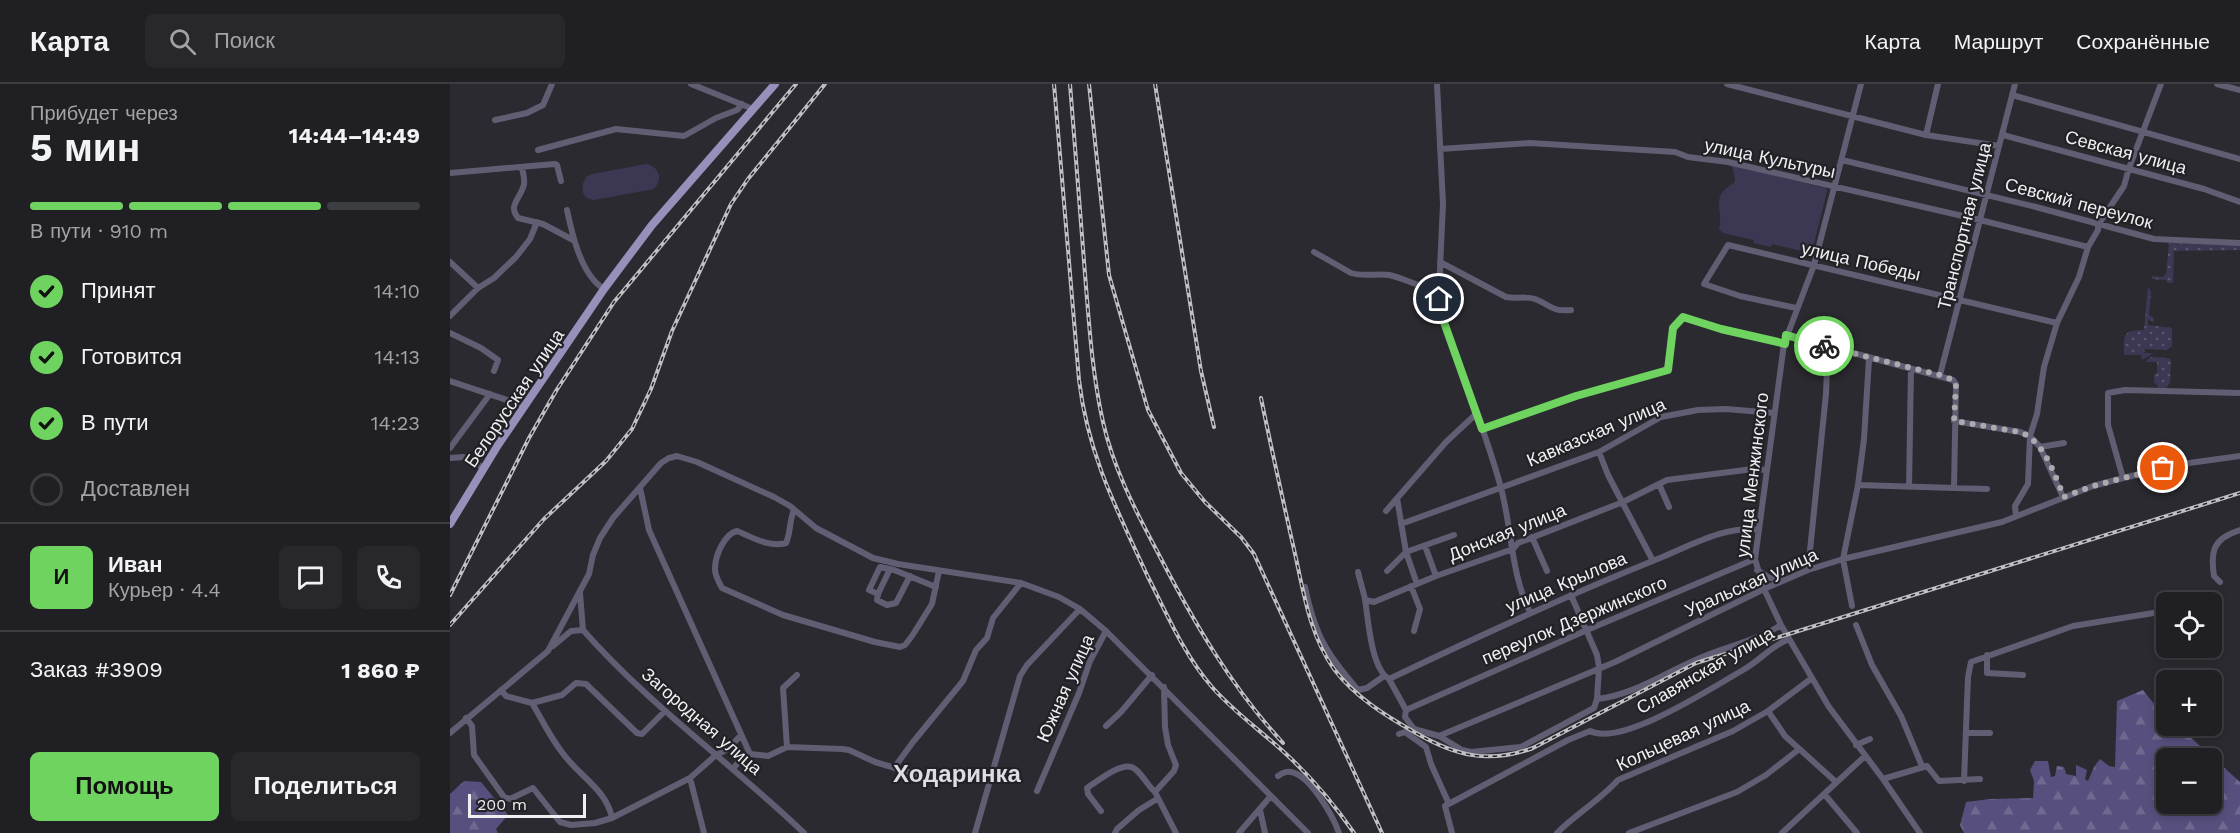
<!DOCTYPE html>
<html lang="ru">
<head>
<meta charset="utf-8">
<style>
  :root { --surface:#202024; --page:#28282c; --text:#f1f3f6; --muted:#a2a3a6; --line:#3d3e41; --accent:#6fd360 }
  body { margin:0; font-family:"Work Sans",sans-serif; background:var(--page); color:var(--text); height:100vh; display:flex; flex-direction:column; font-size:22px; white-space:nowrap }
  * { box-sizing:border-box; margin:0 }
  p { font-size:20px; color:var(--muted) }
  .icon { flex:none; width:33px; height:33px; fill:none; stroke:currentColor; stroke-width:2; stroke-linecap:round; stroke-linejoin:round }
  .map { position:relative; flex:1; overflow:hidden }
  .details { display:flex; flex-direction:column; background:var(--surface); width:450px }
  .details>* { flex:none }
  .controls { position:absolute; left:1706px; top:508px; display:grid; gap:12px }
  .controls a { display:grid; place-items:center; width:66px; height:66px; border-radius:9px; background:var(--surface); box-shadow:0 3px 9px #0003,0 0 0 2px var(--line); font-size:30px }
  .scale { position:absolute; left:18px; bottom:15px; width:118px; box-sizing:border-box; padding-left:6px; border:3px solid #f0f0f3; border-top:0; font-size:16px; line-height:21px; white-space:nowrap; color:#f0f0f3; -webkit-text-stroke:4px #212126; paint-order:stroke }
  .pin { position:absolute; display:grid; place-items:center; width:51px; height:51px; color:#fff; margin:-26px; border:3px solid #fff; border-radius:50%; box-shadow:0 2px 6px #0007 }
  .courier { position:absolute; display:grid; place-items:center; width:60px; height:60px; margin:-30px; border:4px solid #6fd360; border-radius:50%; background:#fff; color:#222; box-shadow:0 2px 8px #0007 }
  .overview em { font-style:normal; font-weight:700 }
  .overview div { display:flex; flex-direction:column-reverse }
  .overview { display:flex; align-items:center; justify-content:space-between; height:102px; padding:0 30px }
  h1 { font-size:39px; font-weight:700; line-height:45px }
  .bar { display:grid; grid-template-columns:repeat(4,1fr); gap:9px 6px; align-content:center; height:72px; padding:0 30px }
  .bar i { height:8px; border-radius:4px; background:var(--line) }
  .bar .selected { background:var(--accent) }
  .bar p { grid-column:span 4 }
  .line { display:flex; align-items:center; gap:15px; padding:0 30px; border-top:2px solid var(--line) }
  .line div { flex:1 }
  .round { display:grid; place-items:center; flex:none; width:63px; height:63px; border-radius:9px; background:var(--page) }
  ol { padding:0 30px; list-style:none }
  li { display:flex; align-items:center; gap:18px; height:66px }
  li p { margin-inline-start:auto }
  li .icon { padding:6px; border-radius:50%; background:var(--accent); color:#111; stroke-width:4 }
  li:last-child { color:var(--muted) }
  li i { width:33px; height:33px; border:3px solid var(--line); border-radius:50% }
  .button { display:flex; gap:12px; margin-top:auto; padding:12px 30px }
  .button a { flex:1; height:69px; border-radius:9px; background:var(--accent); color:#111; font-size:24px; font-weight:700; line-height:69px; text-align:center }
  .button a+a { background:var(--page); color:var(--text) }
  header { display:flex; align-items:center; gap:36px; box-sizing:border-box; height:84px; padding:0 30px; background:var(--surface); border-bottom:2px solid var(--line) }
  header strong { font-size:28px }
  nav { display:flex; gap:33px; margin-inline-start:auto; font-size:21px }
  .search { width:420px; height:54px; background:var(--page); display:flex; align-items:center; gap:15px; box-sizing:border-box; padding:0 21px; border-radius:9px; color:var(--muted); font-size:22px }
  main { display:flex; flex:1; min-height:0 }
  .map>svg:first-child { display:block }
</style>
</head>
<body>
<header>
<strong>Карта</strong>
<div class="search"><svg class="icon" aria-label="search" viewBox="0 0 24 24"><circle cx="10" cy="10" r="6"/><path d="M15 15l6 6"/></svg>Поиск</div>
<nav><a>Карта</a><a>Маршрут</a><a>Сохранённые</a></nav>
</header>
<main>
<section class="details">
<div class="overview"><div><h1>5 мин</h1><p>Прибудет через</p></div><em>14:44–14:49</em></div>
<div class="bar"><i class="selected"></i><i class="selected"></i><i class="selected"></i><i></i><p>В пути · 910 m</p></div>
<ol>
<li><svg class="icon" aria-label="check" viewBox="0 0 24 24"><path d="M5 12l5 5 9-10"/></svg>Принят<p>14:10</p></li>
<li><svg class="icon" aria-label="check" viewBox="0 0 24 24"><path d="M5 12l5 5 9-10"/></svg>Готовится<p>14:13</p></li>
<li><svg class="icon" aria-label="check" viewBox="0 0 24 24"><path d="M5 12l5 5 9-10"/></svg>В пути<p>14:23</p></li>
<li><i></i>Доставлен</li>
</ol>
<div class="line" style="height:108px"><b class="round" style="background:var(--accent);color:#111">И</b><div><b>Иван</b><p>Курьер · 4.4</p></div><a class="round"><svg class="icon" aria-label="chat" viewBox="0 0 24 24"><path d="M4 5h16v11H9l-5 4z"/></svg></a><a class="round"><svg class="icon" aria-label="phone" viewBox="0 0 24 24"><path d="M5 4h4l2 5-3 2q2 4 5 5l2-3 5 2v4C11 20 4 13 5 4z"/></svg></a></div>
<div class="line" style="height:78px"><div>Заказ #3909</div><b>1 860 ₽</b></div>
<div class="button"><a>Помощь</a><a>Поделиться</a></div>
</section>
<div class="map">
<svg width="1790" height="749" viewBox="0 0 1790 749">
  <defs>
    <pattern id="grass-dots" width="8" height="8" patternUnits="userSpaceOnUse" patternTransform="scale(1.5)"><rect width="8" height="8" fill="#3c3853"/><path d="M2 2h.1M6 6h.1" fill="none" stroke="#58556c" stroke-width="1.8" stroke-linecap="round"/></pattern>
    <pattern id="forest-firs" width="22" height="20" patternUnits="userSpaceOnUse" patternTransform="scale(1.5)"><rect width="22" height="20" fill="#574f7d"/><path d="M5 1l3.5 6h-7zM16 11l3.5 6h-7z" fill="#6f6990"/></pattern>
  </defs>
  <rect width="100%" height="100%" fill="#2b2a30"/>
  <path fill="url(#grass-dots)" d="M1719 159 1790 160V166L1724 167 1723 199H1718L1716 196 1702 195V192L1713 193 1716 190Z
    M1698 203 1701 208 1699 231 1704 234V238L1698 235V241L1722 244V262L1717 266 1695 265 1694 269H1701V271L1692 276 1691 271H1674C1674 251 1672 246 1694 246Z
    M1701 273 1718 274 1721 276 1720 299 1715 305H1710L1704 298V291L1707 289V278H1695Z"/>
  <path fill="url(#forest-firs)" fill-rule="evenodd" d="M1693 606 1705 621 1710 618 1716 625V642H1728L1790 698V749H1514L1510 741 1516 718 1540 715 1583 714 1584 697 1580 686 1585 677H1598L1601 693 1605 692 1607 682 1614 683 1616 690 1626 692V681L1637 686 1635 695 1638 697 1644 683 1650 675 1659 682 1665 683 1667 617ZM1716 675H1761V720H1716Z
    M14 697 31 698 58 731 46 745 48 749H0V710Z"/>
  <path fill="#3c3853" d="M196 80C210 83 213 95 204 105L144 116C134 115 131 108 133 99L137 92 142 90Z
    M1282 81 1376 104 1377 107 1364 160 1352 167 1322 160 1321 163 1303 159 1304 156 1273 149 1269 145C1274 126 1259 112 1284 99L1285 95Z"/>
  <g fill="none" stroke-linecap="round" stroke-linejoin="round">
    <path stroke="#615e73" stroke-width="6" d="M241 0 303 25
      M987 0 993 120 989 206 990 227C1010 286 1035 344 1051 404 1062 445 1061 491 1080 528
      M1277 0 1476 51 1549 62
      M1411 0 1364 181 1334 260 1305 475 1314 505 1331 541 1379 623 1433 695 1470 749
      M1767 0 1790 6
      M1562 11 1790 75
      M45 36 77 29 93 21 102 0
      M1476 51 1488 0
      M1553 51 1754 105 1790 118
      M990 65 1080 59 1225 68 1238 73 1278 78 1530 136 1638 163
      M88 66 166 45 234 52 266 34 287 26 292 20
      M1392 76 1586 123 1704 155 1790 159
      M72 84C73 89 75 95 74 100 72 113 57 121 68 134L93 140 123 156
      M0 89 105 80 107 81 111 97
      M117 126C122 150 131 191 154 205
      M864 168 901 189C914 193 927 189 939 191 957 195 969 204 989 206
      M0 178 28 204
      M990 178 1056 213C1065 215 1077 212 1085 215 1101 221 1101 228 1121 226
      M1346 224 1290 212 1254 200 1278 161 1607 239
      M0 232 28 204 44 194 66 173 80 155 87 138
      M0 249 31 264 48 276 44 287
      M1337 251 1503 296 1506 300 1504 404
      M1490 291 1565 0
      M0 297 75 322
      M1504 337 1570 348 1580 352 1578 400 1565 422 1566 432
      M1032 345 1126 312 1217 286 1223 244 1233 233 1271 245 1334 260
      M1590 363 1614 359
      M0 364 40 310
      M1149 368 1158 391 1203 477
      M0 374 13 373 34 384
      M1673 394 1658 341V309L1675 306 1790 309
      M1209 400 1219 423
      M1408 401 1537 405
      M1459 403 1461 285
      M190 404 199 446 300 670
      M1613 413 1590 363 1580 352 1587 330 1594 283 1607 239 1629 193 1638 163 1648 146V141L1674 102 1679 84 1711 0
      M947 414 956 468 967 500
      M344 426C339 437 341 448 336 459 319 464 302 453 287 447 274 450 265 472 265 485 265 492 269 498 272 504L333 531 425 558 450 563 455 561 462 552 482 520 489 487
      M936 427 996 358 1026 330
      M951 440 1149 368 1211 333 1248 326 1276 325 1324 329
      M1082 453 1097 487
      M975 462 986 492
      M1307 486 1320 494 1333 495
      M1358 486 1376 310 1377 284 1373 262
      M937 487 956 468 1004 451
      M908 488C910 497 913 506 915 515 918 534 921 585 939 595L956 626
      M460 492 446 519 437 521 427 516 428 510 419 506 430 483 444 486 486 503
      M1770 498 1764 492C1760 466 1764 454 1790 446
      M961 502 970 525 964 547
      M855 503C865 551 876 569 908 606L917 604 934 592
      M130 509 133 546
      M428 510 440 485
      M1121 511 1147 571 1149 583 1147 615
      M915 516 924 518 986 492 1063 465 1068 459 1173 418 1217 396 1303 385 1316 386
      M1402 522 1393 475 1408 401 1414 355 1419 275
      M1406 541 1422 581 1451 632 1472 682
      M133 546C199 621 282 680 354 749
      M103 562 121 547 133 546
      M1537 571V589L1573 591
      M939 595C1029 552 1118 511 1210 474 1240 462 1275 441 1309 446
      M714 603 715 643 718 661 726 681 724 687 705 708 726 749
      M51 606 56 612 82 619C94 639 104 661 120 678 136 696 157 709 162 734
      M82 619 112 611 126 599 136 600 187 649 192 650 215 627
      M956 626 955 633 964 645 989 652 1165 578 1314 505 1358 486 1393 475 1552 438 1643 402 1673 394 1732 380 1790 372
      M956 626 1137 546 1305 475
      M1318 627 1335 652 1386 698
      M16 634 22 642 24 671 54 713 60 715 83 704 110 738 121 741 145 739 162 734 240 694 266 671 278 665 291 651
      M656 642 671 628 702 591
      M0 649 98 567 139 490 143 471 150 454 163 434 211 379 219 374 227 372 247 378 324 413 340 422 366 444 423 474 448 480 571 499 609 513 630 525 656 547 858 749
      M1516 649H1540
      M949 650 955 648 976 663 981 680 999 720
      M989 652 1012 666 1021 668 1071 663 1144 624 1147 615C1184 611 1216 588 1250 574 1276 562 1307 557 1331 541
      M1406 661 1420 655
      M337 663 333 604 347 591
      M444 684 463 658 513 597 526 566 537 554 543 534 571 499
      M283 685 290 676 300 670 318 672 337 663 392 665 399 666 425 678 476 693
      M828 692C832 689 836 687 841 688 860 691 883 732 889 749
      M240 694 254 749
      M1433 695 1477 682 1489 697 1530 695
      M1514 697 1518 593 1521 578 1623 542 1716 527
      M587 707 629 609 640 577 656 547
      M1375 711 1407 749
      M810 726 815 749
      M651 727 638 710 637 704C648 697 674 675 685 685 693 691 697 701 705 708
      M525 749 570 592 577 581 630 525
      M665 749 667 745 689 726 707 715
      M789 749 820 713
      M1002 749 995 722 1118 656 1140 647C1172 663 1263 603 1293 586 1312 575 1318 564 1339 555
      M1107 749C1126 730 1150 716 1168 696L1283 647 1318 627 1362 594
      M1179 749 1287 708 1316 691 1348 666
      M1332 749 1415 672"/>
    <path stroke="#9690ba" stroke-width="8" d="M0 440 48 361 154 205 202 141 325 0"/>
    <defs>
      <path id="rail" d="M604 0 629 296C638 371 667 426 698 493 717 530 734 571 762 603 784 628 811 647 836 670 862 694 884 720 904 749
        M620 0C625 63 630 126 635 190 639 239 642 289 653 338 663 383 685 426 707 467 742 535 781 603 833 659
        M639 0 659 191 698 326 731 389 755 418 791 453 804 470 932 749
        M705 0 751 287 764 343
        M811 314C821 363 832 412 843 461 853 503 858 549 884 585 905 613 936 632 966 649 1006 672 1038 680 1083 664L1246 579 1790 409
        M0 511 79 354 106 307 164 218 346 0
        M0 541 94 435 156 377 182 345 201 305 222 247 281 120 298 95 375 0"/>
    </defs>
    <use href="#rail" stroke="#c0c0c4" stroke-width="4"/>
    <use href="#rail" stroke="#212126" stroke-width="1.5" stroke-dasharray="4.5" stroke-linecap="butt"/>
  </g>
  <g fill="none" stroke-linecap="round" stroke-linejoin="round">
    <path stroke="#ababaf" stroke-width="6" stroke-dasharray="0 10.8" d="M1374 262 1490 291 1503 296 1506 300 1504 337 1570 348C1595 358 1604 390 1614 413L1643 402 1713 384"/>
    <path stroke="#6fd360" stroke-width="8" d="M989 215 990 227 1032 345 1126 312 1218 286 1223 244 1233 233 1271 245 1328 258 1335 260 1336 251 1374 262"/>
  </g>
  <g text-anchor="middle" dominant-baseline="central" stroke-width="4.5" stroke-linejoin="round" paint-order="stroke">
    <g font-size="18" fill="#f0f0f3" stroke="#212126">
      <text transform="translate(1676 68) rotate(15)">Севская улица</text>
      <text transform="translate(1320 74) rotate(12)">улица Культуры</text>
      <text transform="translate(1629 119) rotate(15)">Севский переулок</text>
      <text transform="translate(1514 142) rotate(-76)">Транспортная улица</text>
      <text transform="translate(1411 177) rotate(13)">улица Победы</text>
      <text transform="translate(64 314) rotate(-56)">Белорусская улица</text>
      <text transform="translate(1146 348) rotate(-23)">Кавказская улица</text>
      <text transform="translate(1302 391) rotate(-83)">улица Менжинского</text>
      <text transform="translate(1057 448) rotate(-22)">Донская улица</text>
      <text transform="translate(1116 498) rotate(-23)">улица Крылова</text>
      <text transform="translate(1301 498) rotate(-24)">Уральская улица</text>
      <text transform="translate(1124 536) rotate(-23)">переулок Дзержинского</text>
      <text transform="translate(1255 586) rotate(-30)">Славянская улица</text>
      <text transform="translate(615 604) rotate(-66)">Южная улица</text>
      <text transform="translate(252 637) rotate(41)">Загородная улица</text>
      <text transform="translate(1233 651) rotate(-25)">Кольцевая улица</text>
    </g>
    <g font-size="24" font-weight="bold" fill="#dcdce2" stroke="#212126">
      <text x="507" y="690">Ходаринка</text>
    </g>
  </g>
</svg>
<div class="controls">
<a><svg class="icon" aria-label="locate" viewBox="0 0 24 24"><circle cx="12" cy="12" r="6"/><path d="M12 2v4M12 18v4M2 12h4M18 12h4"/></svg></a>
<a>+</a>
<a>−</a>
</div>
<div class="scale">200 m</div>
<div class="pin" style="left:1713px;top:384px;background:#ea580c"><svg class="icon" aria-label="bag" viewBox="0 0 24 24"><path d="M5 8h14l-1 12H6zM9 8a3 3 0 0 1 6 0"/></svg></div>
<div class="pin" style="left:989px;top:215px;background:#1f2937"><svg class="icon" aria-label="home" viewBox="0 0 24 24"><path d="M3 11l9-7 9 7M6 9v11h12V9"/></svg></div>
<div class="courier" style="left:1374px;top:262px"><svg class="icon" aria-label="bike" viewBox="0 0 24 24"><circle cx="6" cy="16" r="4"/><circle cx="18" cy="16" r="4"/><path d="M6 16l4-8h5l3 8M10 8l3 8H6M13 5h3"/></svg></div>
</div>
</main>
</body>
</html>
